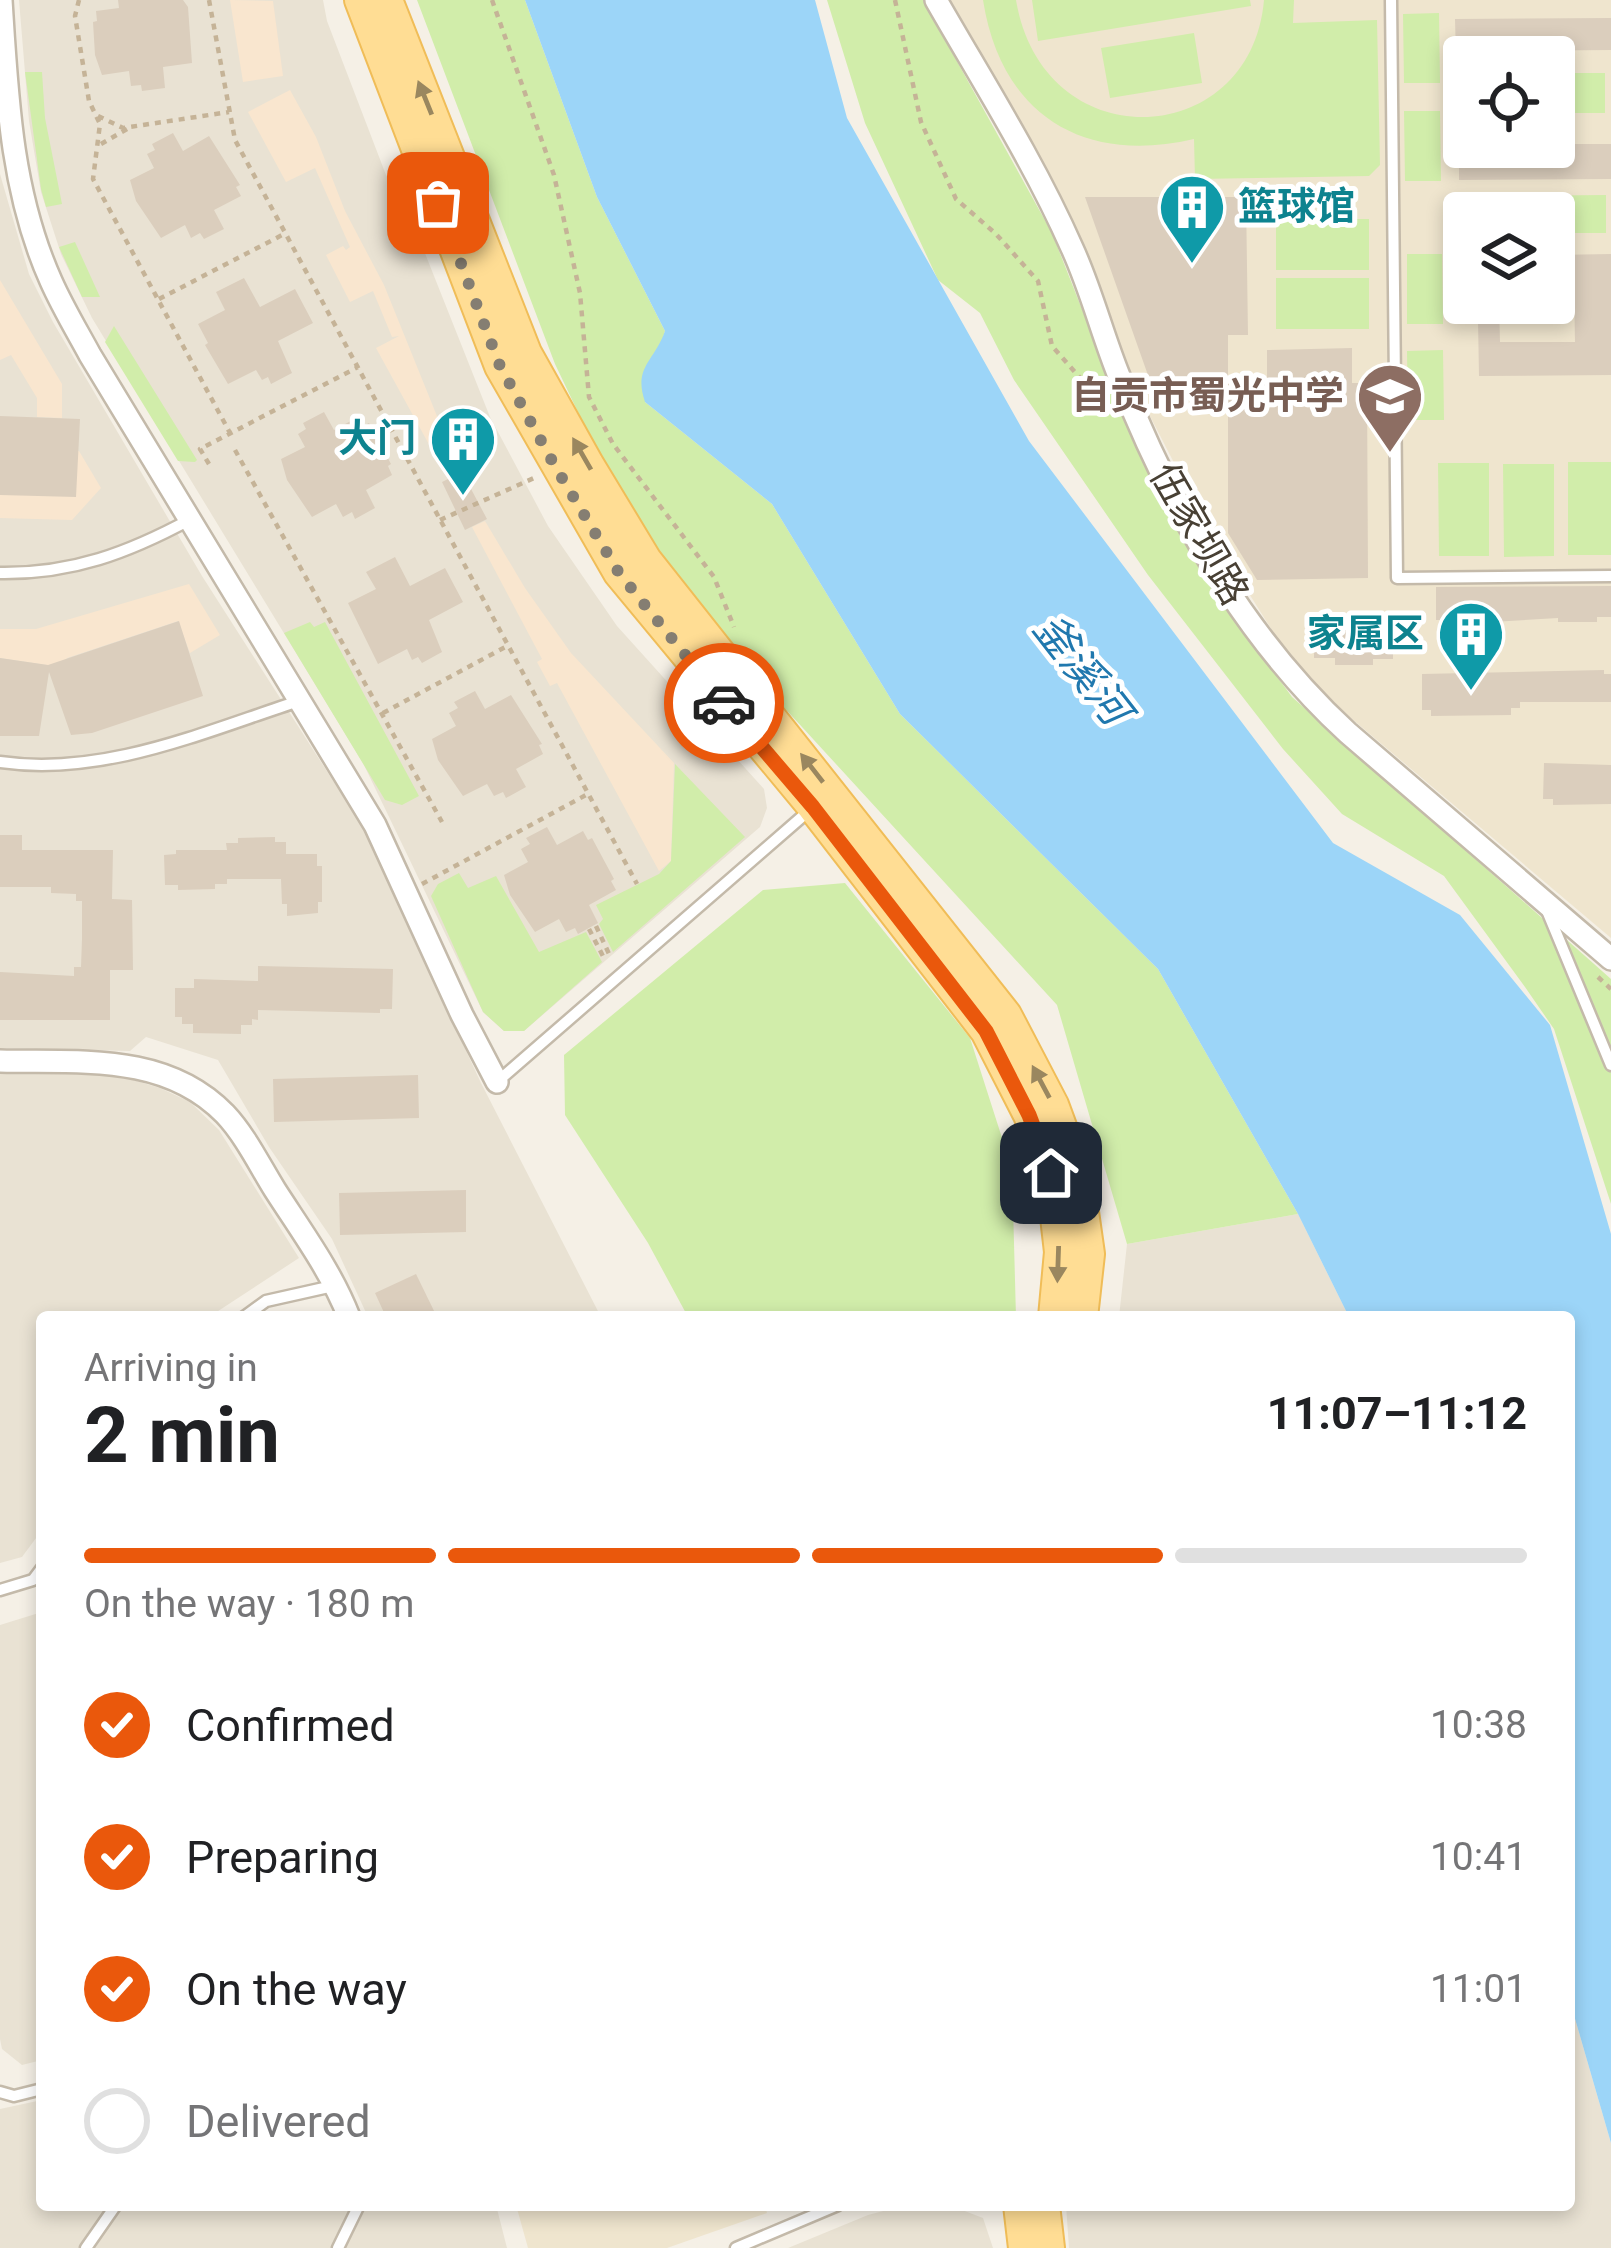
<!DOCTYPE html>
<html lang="en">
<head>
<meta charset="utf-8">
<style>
  :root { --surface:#fff; --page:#f6f6f6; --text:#202124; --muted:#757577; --line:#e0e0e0; --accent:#ea580c }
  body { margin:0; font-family:Roboto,"Noto Sans SC",sans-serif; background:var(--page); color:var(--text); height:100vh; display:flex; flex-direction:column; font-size:45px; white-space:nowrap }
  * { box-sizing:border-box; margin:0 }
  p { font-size:39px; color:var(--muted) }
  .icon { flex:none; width:66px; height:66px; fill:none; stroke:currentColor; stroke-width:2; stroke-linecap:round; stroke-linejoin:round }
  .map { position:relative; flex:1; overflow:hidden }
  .panel { position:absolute; left:36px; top:1311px; width:1539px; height:900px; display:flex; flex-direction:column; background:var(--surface); border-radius:12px; box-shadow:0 6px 18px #0003 }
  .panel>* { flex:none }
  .fabs { position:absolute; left:1443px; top:36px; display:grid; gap:24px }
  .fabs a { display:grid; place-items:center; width:132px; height:132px; border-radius:12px; background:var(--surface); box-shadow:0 6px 18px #0003; font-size:60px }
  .pin { position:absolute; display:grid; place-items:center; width:102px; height:102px; color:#fff; margin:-51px; border-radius:24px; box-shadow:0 6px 18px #0006 }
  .courier { position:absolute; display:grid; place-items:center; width:120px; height:120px; margin:-60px; border:9px solid #ea580c; border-radius:50%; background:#fff; color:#222; box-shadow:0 3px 15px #0007 }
  .summary em { font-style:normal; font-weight:700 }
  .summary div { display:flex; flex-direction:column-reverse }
  .summary { display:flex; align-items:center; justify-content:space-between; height:204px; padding:0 48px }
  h1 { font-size:78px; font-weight:700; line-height:90px }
  .bar { display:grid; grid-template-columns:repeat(4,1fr); gap:18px 12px; align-content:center; height:144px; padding:0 48px }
  .bar i { height:15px; border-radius:9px; background:var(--line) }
  .bar .current { background:var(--accent) }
  .bar p { grid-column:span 4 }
  ol { padding:0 48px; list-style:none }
  li { display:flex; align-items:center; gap:36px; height:132px }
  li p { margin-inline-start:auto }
  li .icon { padding:12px; border-radius:50%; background:var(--accent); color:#fff; stroke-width:4 }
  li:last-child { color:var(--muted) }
  li i { width:66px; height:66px; border:6px solid var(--line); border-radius:50% }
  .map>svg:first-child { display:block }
</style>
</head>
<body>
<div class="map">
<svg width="1611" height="2248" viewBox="0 0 1611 2248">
  <rect width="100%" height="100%" fill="#f5f0e6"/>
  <path fill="#e9e2d3" d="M19 0H323L327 21 386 175 411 218 490 417 548 526 617 626 764 789 767 808 760 827 524 1031H504L483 1012 363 763 92 318 61 254 41 192 29 121Z
    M0 174 29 274 53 322 202 576 362 826 481 1083 601 1317H368L332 1239 269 1147 218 1060 146 1037 130 1051 0 1048Z
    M110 1073 160 1088 190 1102 219 1130 299 1258 209 1317H42V1530L22 1557 0 1563V1074Z
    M1298 1214 1349 1317H1119L1127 1244Z
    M42 1612V2060L22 2065 2 2049 0 2039V1625Z
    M1569 1998 1611 2143V2248H1069L1066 2205H1569Z
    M42 2100V2205H496L507 2248H0V2109Z
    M906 2205H949L983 2218 993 2248H788L868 2215Z"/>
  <path fill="#f9e6cf" d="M230 0 273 1 283 76 243 82Z
    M290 90 316 137 345 211 384 285 460 473 448 479 376 348 399 336 392 337 373 291 350 302 326 255 343 246 346 250 350 247 315 168 286 182 248 112Z
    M0 280 62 384V418L37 417V398L11 355 0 360Z
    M62 450 79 451 101 488 72 520 0 518V495Z
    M485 521 525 588 571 653 674 763 671 861 659 871 557 683 550 686 537 662 542 659 472 527Z
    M189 584 220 635 190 653 178 621 67 658 60 667 0 658V629H36Z"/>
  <path fill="#efe5ce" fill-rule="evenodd" d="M949 0H1611V938L1300 675 1206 525 1134 385 1058 190ZM1464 57H1554V147H1464ZM1464 213H1554V303H1464Z
    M516 2205H765L767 2213 667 2248H528Z"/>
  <path fill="#d1edaa" d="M417 0H525L597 197 665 331 645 402 772 504 900 714 1158 969 1298 1214 1127 1244 1057 1005 780 703 657 548 598 454 555 364Z
    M827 0H923L1052 233 1135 444 1205 571 1248 637 1292 697 1611 979V1204L1554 1029 1525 987 1444 876 1342 814 1283 749 1148 575 1014 380 980 313 938 280 865 123Z
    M983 0H1016C1043 161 1251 151 1264 0H1294L1293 23 1377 20 1380 165 1369 176 1195 179 1194 139C1083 165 1001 115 983 0Z
    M1032 0H1250L1251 6 1038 41Z
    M1439 13 1440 83H1404L1403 14Z
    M1194 33 1202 83 1110 98 1101 48Z
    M25 72H42L45 118 62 204 46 207 41 189Z
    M1554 73H1605V113H1554Z
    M1404 111H1440L1441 181H1405Z
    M1606 195V233H1554V213H1500L1499 196Z
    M1276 219H1369V270H1276Z
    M75 242 100 297H82L59 247Z
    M1407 254H1442L1443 324H1407Z
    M1276 278H1369V329H1276Z
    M114 326 197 460 195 462 178 461 105 342Z
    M1443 350 1444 420H1408L1407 351Z
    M1568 462H1611V555H1568Z
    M1438 463H1489V556H1439Z
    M1503 464H1554V556L1504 557Z
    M310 622 314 627 325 622 419 796 402 805 385 800 284 633Z
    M675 764 745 837 613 952 599 924 603 919 596 905 659 874 671 861Z
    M459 873 468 888 496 876 539 952 586 932 602 962 524 1031H504L483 1012 431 896 438 884Z
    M845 883 970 1038 1012 1169 1016 1317H688L648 1243 565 1115 564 1055 763 890Z"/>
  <path fill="#9cd5f8" d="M525 0H815L847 118 1029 441 1333 843 1460 915 1550 1025 1611 1234V2143L1569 1998V1317H1349L1298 1214 1158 969 900 714 772 504 645 402C633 367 654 362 665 331L597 197Z"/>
  <path fill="#dbcebd" d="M118 0H183L188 7 192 63 163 67 165 88 142 91 141 85 131 86 129 71 102 75 95 55 93 22 97 21 96 11 119 8Z
    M1611 18V50L1502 51V57H1456L1455 19Z
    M173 133 183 151 209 136 240 185 236 187 241 196 214 210 224 229 204 239 200 233 191 238 185 225 161 238 136 201 130 180 154 168 147 154 155 150 152 144Z
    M1554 144H1611V179L1459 180V147Z
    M1085 197H1246L1248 335H1228V384H1267V350L1352 348V383H1367L1368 578 1257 580 1228 533V395H1155Z
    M1611 254V375L1479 376 1478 320H1456V303H1499L1500 342H1575L1574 287 1554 288V255Z
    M244 278 260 307 295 289 313 323 278 341 292 373 271 384 268 377 262 380 256 370 228 384 205 345 208 343 198 324 225 310 216 292Z
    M324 412 334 430 360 416 365 425 369 423 391 464 388 466 392 475 366 490 375 508 355 519 352 512 343 517 336 504 312 517 287 480 281 459 305 447 298 434 306 429 303 423Z
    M0 416 80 419 76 497 0 495Z
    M462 472 487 519 465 530 442 482Z
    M395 557 410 586 445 568 463 602 429 620 442 652 422 663 418 657 412 660 407 649 378 664 348 603 376 589 366 572Z
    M1611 586V617H1597V622H1558V618L1458 624V620H1436V587Z
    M179 621 203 696 92 733 71 735 49 672 39 736H0V658L48 665Z
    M1314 625 1371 630V625H1393V659H1373V665H1335V658H1314Z
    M1604 670V674H1611V702H1520V708H1511V715L1431 716V710H1422V674Z
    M475 691 485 709 511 695 542 744 539 745 543 754 516 769 526 787 506 798 503 792 494 796 487 784 463 796 438 760 432 739 456 726 449 713 458 708 454 702Z
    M1544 763 1611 765V804L1553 805V799H1543Z
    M547 827 557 845 583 831 588 840 592 838 614 879 611 881 616 890 589 905 598 923 578 934 575 928 566 932 559 919 535 932 510 895 504 875 528 862 521 849 530 844 526 838Z
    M0 835H22V850H113L112 899 132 900 133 970H110V1020H0V972L74 976V967H81L82 939V901H76V894L51 893V887H0Z
    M275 837V842H286V854H317V866H322V902H318V913L287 916V904H282L281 879H227V884H215V889L178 890V885H165L164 855 176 854V850H227L226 843H238V838Z
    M258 966 393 969 392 1009H380V1013L258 1010V1020L252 1019V1025H241V1034L193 1033V1024H182V1017H175V988H194V979L258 981Z
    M418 1075 419 1118 274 1122 273 1079Z
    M466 1190V1232L340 1235 339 1193Z
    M416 1274 437 1317H386L375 1293Z"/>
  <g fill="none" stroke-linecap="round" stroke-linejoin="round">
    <defs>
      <path id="lane" d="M1391 0 1397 578 1611 576
        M0 573C72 574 128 553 191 519
        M0 762C103 777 203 732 299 701
        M1548 913 1611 1065
        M497 1082 811 809
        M244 1317 266 1301 333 1286
        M0 1590 33 1580 42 1568
        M0 2092 14 2096 42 2089
        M86 2248 116 2205
        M338 2248 359 2205
        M736 2248 838 2205"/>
      <path id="street" d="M1 0C7 96 11 192 51 281 62 306 77 331 90 355L375 825 462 1015 497 1082
        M936 0C983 82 1034 162 1072 248 1091 289 1102 334 1119 376 1171 508 1243 637 1348 733L1611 959
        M0 1061C78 1063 165 1052 225 1114 245 1135 260 1166 275 1190 302 1232 331 1271 349 1317"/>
      <path id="primary" d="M360 0 500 366 619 573 813 807 986 1031 1029 1115 1051 1173 1060 1252 1054 1317
        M387 0 526 353 588 464 646 560 1006 1015 1053 1105 1077 1170 1089 1254 1082 1317
        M1019 2205 1024 2248
        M1044 2205 1049 2248"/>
    </defs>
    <use href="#lane" stroke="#c4baaa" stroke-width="15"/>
    <use href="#street" stroke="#c4baaa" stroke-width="26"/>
    <use href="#primary" stroke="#f0bd58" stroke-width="34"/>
    <path stroke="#c5b397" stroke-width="4.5" stroke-dasharray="6 6" stroke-linecap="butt" d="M79 0 75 16 89 101 100 124 93 179 230 433
      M209 0 235 140 637 884
      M492 0 554 175 580 293 589 397 613 444 714 577 734 627
      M895 0 921 122 956 199 996 234 1038 281 1052 346 1110 412
      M98 116 123 128 229 112
      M101 144 127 129
      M159 299 286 233
      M235 450 442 822
      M209 464 200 449 358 367
      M440 520 534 478
      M383 713 509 645
      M422 884 586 795
      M596 926 610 956
      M589 929 605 960
      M1598 977 1611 989"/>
    <use href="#lane" stroke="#fff" stroke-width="10"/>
    <use href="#street" stroke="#fff" stroke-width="21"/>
    <use href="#primary" stroke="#ffdd94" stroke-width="30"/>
  </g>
  <defs><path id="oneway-solid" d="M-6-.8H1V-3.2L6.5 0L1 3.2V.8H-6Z" transform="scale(3)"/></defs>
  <g fill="#9a875f">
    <use href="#oneway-solid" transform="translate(425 98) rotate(-112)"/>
    <use href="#oneway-solid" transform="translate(582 454) rotate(-120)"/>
    <use href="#oneway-solid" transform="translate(812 768) rotate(-128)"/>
    <use href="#oneway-solid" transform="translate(1041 1082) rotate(-118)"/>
    <use href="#oneway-solid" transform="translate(1058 1264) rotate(92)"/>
  </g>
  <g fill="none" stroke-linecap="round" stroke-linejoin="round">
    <path stroke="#857e72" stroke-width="12" stroke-dasharray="0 21.6" d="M438 203 500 366 556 468 619 573 724 703"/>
    <path stroke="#ea580c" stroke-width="15" d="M724 703 813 807 986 1031 1029 1115 1051 1173"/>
  </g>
  <defs>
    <symbol id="building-pin" viewBox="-11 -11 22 30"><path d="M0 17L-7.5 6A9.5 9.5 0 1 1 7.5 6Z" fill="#0f9aa8" stroke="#fff"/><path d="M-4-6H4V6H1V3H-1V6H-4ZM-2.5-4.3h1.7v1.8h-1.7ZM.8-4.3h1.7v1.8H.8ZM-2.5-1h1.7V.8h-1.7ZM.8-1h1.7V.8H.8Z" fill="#fff"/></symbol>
    <symbol id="school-pin" viewBox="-11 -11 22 30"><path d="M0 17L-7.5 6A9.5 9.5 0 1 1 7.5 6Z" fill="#8d6e63" stroke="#fff"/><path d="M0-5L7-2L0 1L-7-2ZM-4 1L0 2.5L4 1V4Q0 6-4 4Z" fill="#fff"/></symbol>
  </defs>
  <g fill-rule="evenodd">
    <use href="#building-pin" x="1154" y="169" width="76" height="104"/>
    <use href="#school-pin" x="1352" y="358" width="76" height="104"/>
    <use href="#building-pin" x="425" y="401" width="76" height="104"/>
    <use href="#building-pin" x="1433" y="596" width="76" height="104"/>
  </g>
  <g text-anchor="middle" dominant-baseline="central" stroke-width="10" stroke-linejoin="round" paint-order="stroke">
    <g font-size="39" font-weight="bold" fill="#0d838f" stroke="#fff" text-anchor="end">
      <text x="1238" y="207" text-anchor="start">篮球馆</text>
      <text x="416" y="439">大门</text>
      <text x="1424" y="634">家属区</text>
    </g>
    <g font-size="39" font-weight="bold" fill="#785e54" stroke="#fff" text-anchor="end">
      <text x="1344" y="396">自贡市蜀光中学</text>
    </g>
    <g font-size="39" fill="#484034" stroke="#fff">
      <text transform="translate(1199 534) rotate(60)">伍家坝路</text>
    </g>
    <g font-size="42" font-style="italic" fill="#2078ae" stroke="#fff">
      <text transform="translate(1082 669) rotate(52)">釜溪河</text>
    </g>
  </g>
</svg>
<div class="fabs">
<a><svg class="icon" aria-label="locate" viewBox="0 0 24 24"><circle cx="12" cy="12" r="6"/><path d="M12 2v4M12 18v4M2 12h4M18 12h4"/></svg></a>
<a><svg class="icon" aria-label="layers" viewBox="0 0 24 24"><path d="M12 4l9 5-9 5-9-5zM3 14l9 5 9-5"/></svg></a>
</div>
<div class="pin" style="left:438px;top:203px;background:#ea580c"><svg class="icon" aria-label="bag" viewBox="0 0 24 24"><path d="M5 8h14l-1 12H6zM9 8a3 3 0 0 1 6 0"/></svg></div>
<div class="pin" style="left:1051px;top:1173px;background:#1f2937"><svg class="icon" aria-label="home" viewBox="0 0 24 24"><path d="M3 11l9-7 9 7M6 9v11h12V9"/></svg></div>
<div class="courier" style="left:724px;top:703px"><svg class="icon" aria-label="car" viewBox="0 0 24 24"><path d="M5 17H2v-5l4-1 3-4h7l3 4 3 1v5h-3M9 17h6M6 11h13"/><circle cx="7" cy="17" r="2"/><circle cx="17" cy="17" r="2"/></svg></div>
<section class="panel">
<div class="summary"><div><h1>2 min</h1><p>Arriving in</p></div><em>11:07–11:12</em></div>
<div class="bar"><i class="current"></i><i class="current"></i><i class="current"></i><i></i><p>On the way · 180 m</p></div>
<ol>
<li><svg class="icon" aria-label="check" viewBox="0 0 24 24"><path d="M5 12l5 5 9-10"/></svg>Confirmed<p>10:38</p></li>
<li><svg class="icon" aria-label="check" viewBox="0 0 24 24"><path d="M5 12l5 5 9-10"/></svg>Preparing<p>10:41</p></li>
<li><svg class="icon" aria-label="check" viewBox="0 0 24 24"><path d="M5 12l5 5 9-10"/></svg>On the way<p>11:01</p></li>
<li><i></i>Delivered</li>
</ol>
</section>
</div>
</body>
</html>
